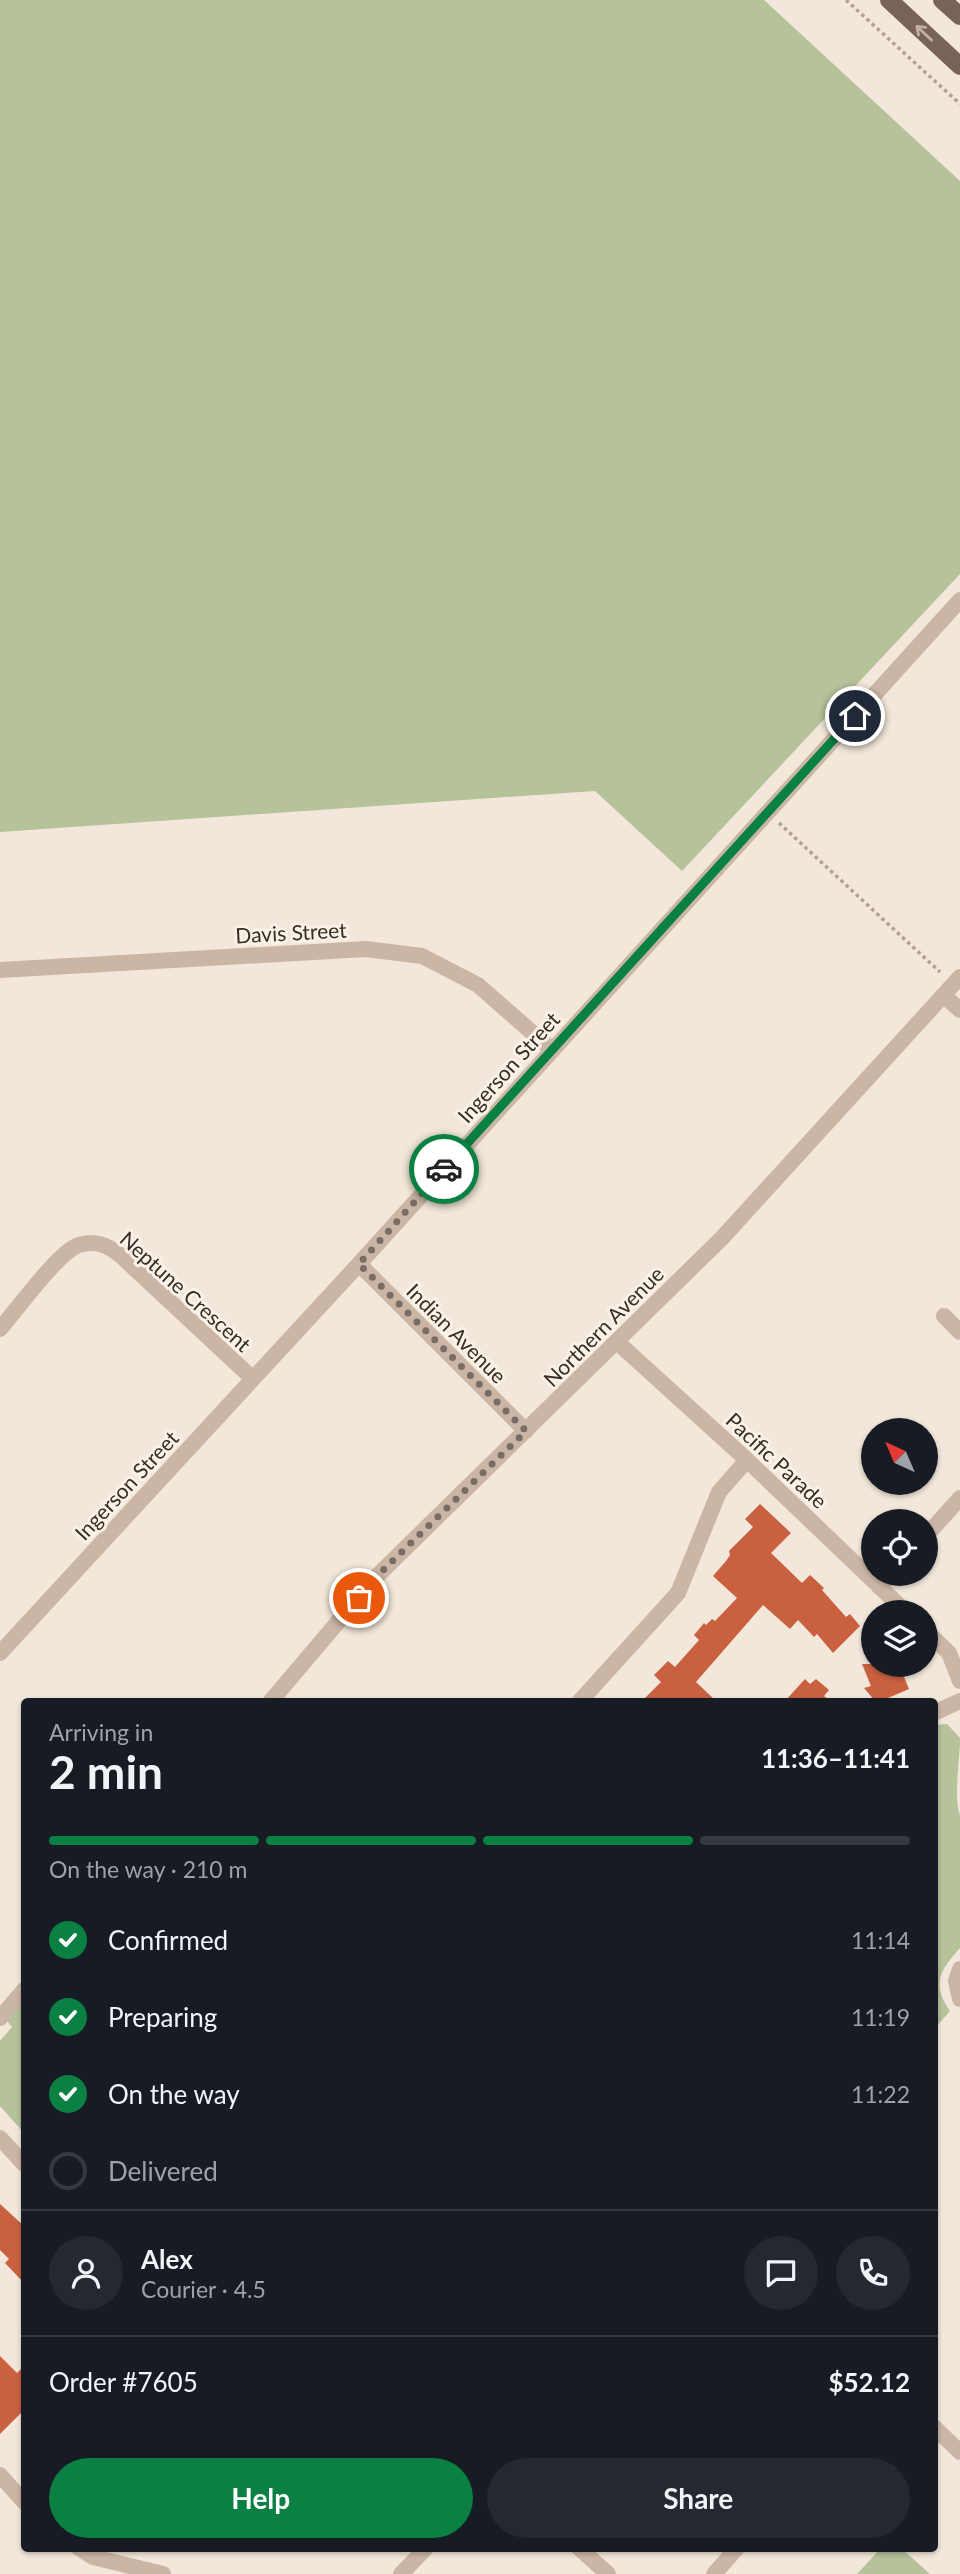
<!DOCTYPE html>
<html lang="en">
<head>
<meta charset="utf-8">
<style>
  :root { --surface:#171b24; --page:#242831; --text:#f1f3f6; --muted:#9ea1a6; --line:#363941; --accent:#0b8043 }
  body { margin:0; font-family:Lato,sans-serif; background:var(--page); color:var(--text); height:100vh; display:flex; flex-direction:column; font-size:26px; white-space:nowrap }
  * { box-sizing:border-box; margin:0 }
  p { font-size:23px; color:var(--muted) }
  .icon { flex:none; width:38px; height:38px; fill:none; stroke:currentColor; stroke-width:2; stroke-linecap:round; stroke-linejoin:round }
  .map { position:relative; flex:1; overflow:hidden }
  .side { position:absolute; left:21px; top:1698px; width:917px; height:854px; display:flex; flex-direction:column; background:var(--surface); border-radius:7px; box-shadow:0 2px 5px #0004 }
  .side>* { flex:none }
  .needle { width:46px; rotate:316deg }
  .tools { position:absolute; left:861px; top:1418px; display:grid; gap:14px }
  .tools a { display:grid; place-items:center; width:77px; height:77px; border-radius:50%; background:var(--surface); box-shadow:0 2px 5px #0004; font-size:35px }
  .pin { position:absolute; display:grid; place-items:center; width:60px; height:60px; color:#fff; margin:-30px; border:4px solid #fff; border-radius:50%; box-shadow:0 2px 7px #0007 }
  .courier { position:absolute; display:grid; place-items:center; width:70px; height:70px; margin:-35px; border:5px solid #0b8043; border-radius:50%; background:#fff; color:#222; box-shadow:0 2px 9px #0007 }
  .head em { font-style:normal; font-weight:700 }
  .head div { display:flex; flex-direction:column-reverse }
  .head { display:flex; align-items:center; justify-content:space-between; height:119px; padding:0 28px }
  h1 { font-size:46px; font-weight:700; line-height:52px }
  .bar { display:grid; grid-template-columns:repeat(4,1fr); gap:10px 7px; align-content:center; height:84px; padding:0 28px }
  .bar i { height:9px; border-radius:5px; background:var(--line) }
  .bar .active { background:var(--accent) }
  .bar p { grid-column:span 4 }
  .line { display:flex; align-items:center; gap:18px; padding:0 28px; border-top:2px solid var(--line) }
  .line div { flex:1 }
  .round { display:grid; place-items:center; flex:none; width:74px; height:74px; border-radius:37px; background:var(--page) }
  ol { padding:0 28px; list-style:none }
  li { display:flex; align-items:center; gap:21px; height:77px }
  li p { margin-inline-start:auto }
  li .icon { padding:7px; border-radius:50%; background:var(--accent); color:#fff; stroke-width:4 }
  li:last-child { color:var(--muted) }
  li i { width:38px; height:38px; border:4px solid var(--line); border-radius:50% }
  .cta { display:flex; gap:14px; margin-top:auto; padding:14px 28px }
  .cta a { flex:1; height:80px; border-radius:42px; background:var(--accent); color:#fff; font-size:28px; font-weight:700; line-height:80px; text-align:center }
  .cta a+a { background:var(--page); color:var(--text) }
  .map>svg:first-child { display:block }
</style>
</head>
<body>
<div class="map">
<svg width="960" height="2574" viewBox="0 0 960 2574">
  <rect width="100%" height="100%" fill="#f2e7da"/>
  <path fill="#b5c29a" d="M0 0H764L960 181V574L682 871 595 791 0 832Z
    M947 1724 960 1738C960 1761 953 1796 960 1816V1948C940 1970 931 1984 950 2011L935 2028 934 1725Z
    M24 2000V2133L0 2106V2041L12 2027 7 2021Z
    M881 2548H901L930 2574H857Z"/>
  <path fill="#c96141" d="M760 1504 791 1533 771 1553 802 1583 810 1575 824 1588 822 1590 846 1617 850 1614 860 1626 833 1653 817 1634 814 1637 798 1620 790 1629 763 1605 696 1682 716 1701H642L661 1682 654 1675 668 1661 675 1667 699 1640 694 1635 704 1623 706 1625 712 1619 715 1621 737 1598 713 1576 726 1561 730 1555 729 1551 753 1527 745 1519Z
    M862 1664H926L904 1677 909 1689 881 1701H875L864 1688 871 1686Z
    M805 1679 810 1684 816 1679 829 1690 824 1696 830 1701H785Z
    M0 2204 24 2226V2283L5 2263 9 2259 0 2250Z
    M0 2356 17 2373 24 2366V2410L0 2434Z"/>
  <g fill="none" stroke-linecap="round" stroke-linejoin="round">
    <path stroke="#b7a090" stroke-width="3.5" stroke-dasharray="3.5 3.5" stroke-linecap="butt" d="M846 0 960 104
      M779 823 940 972"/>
    <path stroke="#cbb6a6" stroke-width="16" d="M0 970 366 949 422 956 478 985 552 1050
      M943 995 960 1010
      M359 1264 526 1431
      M944 1316 960 1332
      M0 1329C16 1311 59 1251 79 1245 95 1240 107 1245 120 1255L252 1378
      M617 1342 747 1460 906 1612
      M926 1536 960 1498
      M879 1587 892 1573
      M926 1631 949 1653 960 1681
      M0 1653 359 1264 960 600
      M271 1701 376 1577 722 1238 960 977
      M580 1701 678 1593 719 1492 747 1460
      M934 1713 960 1701
      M960 1969 956 1981 960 1999
      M0 2018 24 1990
      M0 2138 24 2164
      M934 2427 960 2452
      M0 2475 24 2502
      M79 2548 93 2557 163 2574
      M579 2548 608 2574
      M401 2574 426 2548
      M714 2574 737 2548"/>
    <path stroke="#796258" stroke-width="18" d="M889 0 960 66
      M942 0 960 16"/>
  </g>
  <defs><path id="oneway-shaft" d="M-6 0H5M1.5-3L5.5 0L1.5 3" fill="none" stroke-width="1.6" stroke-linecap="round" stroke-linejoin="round" transform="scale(1.75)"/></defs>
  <use stroke="#c0b1a7" href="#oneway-shaft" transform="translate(924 33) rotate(-137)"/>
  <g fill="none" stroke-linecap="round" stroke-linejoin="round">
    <path stroke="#786d66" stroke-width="7" stroke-dasharray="0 12.6" d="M359 1598 376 1577 526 1431 359 1264 444 1169"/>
    <path stroke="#0b8043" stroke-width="9" d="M444 1169 855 716"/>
  </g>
  <g text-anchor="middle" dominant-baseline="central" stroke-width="6" stroke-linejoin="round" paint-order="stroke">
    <g font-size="21" fill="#372c27" stroke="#faf1e7">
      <text transform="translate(291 932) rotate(-3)">Davis Street</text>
      <text transform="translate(508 1067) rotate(-48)">Ingerson Street</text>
      <text transform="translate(186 1291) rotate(42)">Neptune Crescent</text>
      <text transform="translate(603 1326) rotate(-45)">Northern Avenue</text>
      <text transform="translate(457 1333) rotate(45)">Indian Avenue</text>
      <text transform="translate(777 1460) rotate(43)">Pacific Parade</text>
      <text transform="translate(126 1485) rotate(-47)">Ingerson Street</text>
    </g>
  </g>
</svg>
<div class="tools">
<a><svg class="needle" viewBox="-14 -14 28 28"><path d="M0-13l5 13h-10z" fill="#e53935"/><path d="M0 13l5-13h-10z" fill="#9ea1a6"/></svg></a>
<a><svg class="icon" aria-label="locate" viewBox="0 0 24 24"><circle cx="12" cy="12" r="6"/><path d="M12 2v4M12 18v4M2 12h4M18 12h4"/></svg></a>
<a><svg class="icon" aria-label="layers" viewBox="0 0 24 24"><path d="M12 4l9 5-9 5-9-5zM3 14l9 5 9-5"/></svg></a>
</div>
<div class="pin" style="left:359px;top:1598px;background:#ea580c"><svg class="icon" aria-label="bag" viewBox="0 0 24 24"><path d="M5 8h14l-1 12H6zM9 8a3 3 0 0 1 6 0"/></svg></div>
<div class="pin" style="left:855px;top:716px;background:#1f2937"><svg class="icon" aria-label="home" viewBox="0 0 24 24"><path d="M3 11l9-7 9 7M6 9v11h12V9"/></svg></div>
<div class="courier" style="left:444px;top:1169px"><svg class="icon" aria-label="car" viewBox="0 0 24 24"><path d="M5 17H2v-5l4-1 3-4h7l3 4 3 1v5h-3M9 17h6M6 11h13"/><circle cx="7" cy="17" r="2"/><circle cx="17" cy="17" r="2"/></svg></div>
<section class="side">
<div class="head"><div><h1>2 min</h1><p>Arriving in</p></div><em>11:36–11:41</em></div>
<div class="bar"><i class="active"></i><i class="active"></i><i class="active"></i><i></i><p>On the way · 210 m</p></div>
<ol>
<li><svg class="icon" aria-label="check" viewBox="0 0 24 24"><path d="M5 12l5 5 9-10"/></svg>Confirmed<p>11:14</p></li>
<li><svg class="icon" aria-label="check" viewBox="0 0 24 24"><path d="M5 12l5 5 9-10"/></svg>Preparing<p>11:19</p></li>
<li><svg class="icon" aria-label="check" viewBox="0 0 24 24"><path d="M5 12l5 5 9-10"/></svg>On the way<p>11:22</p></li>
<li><i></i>Delivered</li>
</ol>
<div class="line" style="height:126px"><a class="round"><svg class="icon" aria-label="person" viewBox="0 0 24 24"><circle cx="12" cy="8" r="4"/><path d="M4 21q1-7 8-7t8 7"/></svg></a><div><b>Alex</b><p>Courier · 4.5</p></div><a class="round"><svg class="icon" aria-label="chat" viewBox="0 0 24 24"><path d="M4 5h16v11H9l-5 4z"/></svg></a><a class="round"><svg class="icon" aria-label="phone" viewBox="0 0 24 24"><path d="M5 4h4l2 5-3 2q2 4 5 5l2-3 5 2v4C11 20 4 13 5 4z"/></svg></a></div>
<div class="line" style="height:91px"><div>Order #7605</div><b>$52.12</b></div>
<div class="cta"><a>Help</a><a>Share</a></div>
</section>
</div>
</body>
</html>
